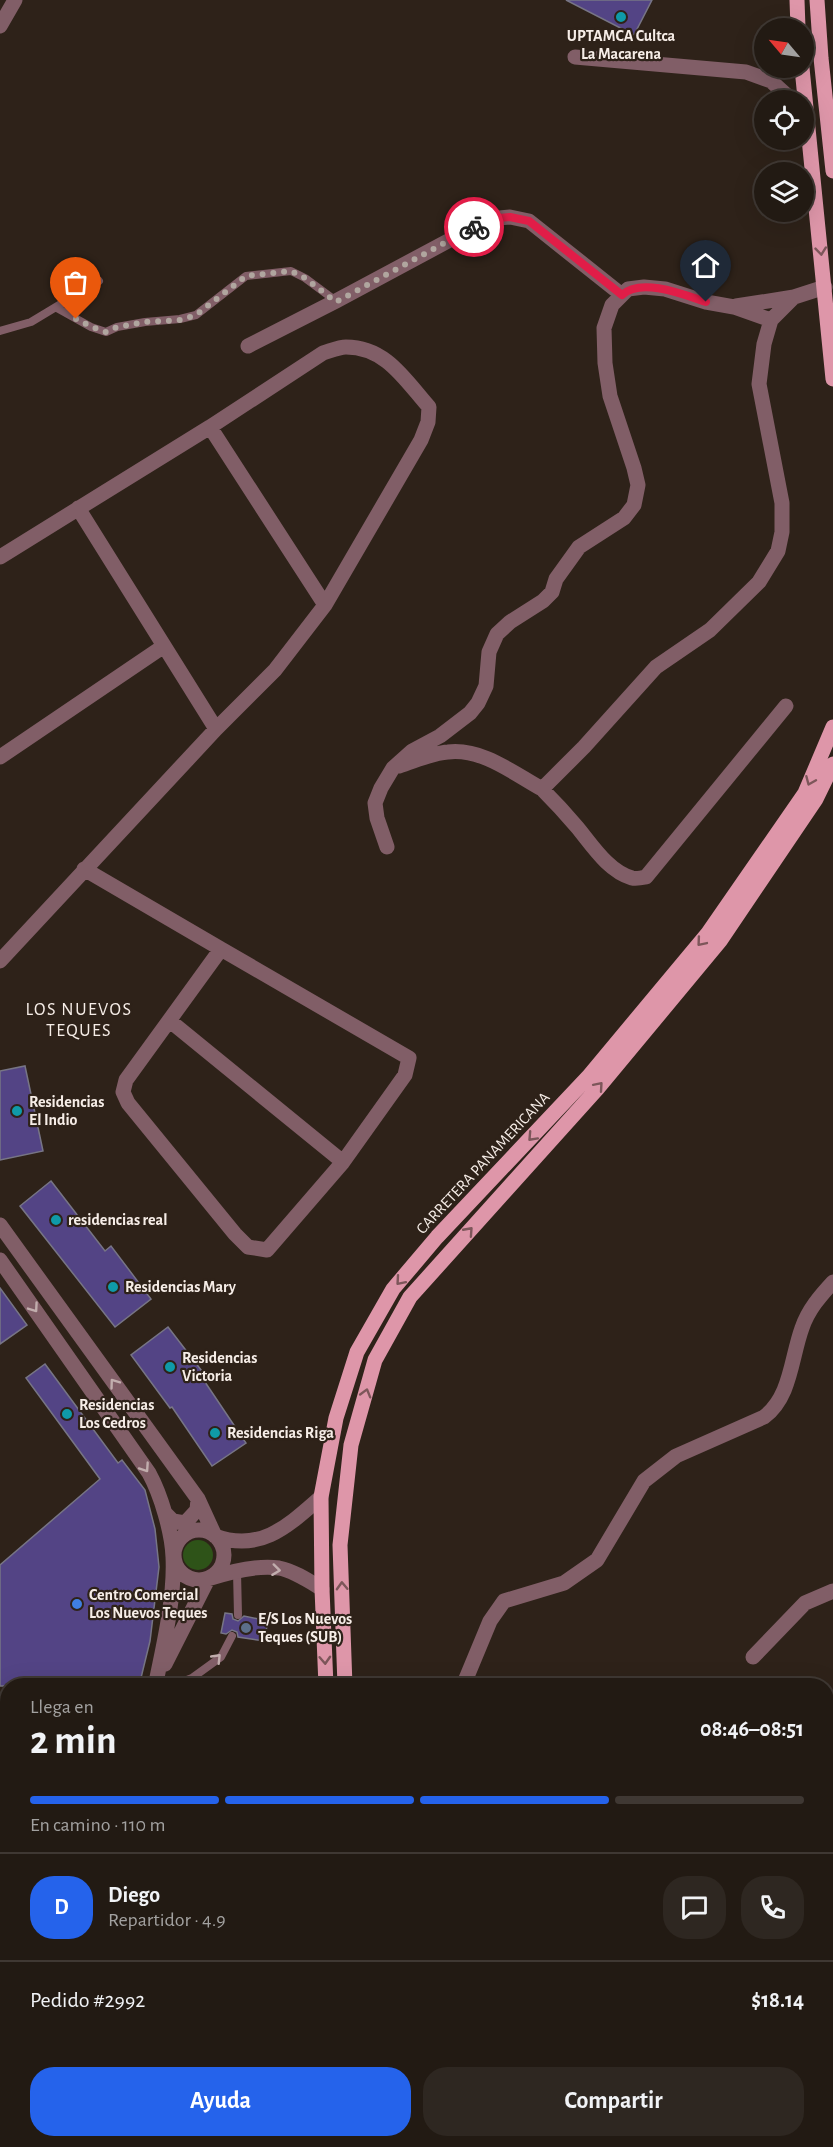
<!DOCTYPE html>
<html lang="es">
<head>
<meta charset="utf-8">
<style>
  :root { --surface:#221a13; --page:#2e2721; --text:#f1f3f6; --muted:#a2a1a0; --line:#3f3833; --accent:#2563eb }
  body { margin:0; font-family:"Alegreya Sans",sans-serif; background:var(--page); color:var(--text); height:100vh; display:flex; flex-direction:column; font-size:22px; white-space:nowrap }
  * { box-sizing:border-box; margin:0 }
  p { font-size:20px; color:var(--muted) }
  .icon { flex:none; width:33px; height:33px; fill:none; stroke:currentColor; stroke-width:2; stroke-linecap:round; stroke-linejoin:round }
  .map { position:relative; flex:1; overflow:hidden }
  .side { position:absolute; left:0px; top:1678px; width:834px; height:470px; display:flex; flex-direction:column; background:var(--surface); border-radius:24px 24px 0 0; box-shadow:0 6px 24px #0002,0 0 0 2px var(--line) }
  .side>* { flex:none }
  .needle { width:39px; rotate:299deg }
  .buttons { position:absolute; left:754px; top:18px; display:grid; gap:12px }
  .buttons a { display:grid; place-items:center; width:60px; height:60px; border-radius:50%; background:var(--surface); box-shadow:0 6px 24px #0002,0 0 0 2px var(--line); font-size:30px }
  .pin { position:absolute; display:grid; place-items:center; width:51px; height:51px; color:#fff; margin:-62px -26px; border-radius:50% 50% 50% 0; rotate:-45deg; box-shadow:0 0 6px #0007 }
  .pin .icon { rotate:45deg }
  .courier { position:absolute; display:grid; place-items:center; width:60px; height:60px; margin:-30px; border:4px solid #e11d48; border-radius:50%; background:#fff; color:#222; box-shadow:0 2px 8px #0007 }
  .headline em { font-style:normal; font-weight:600 }
  .headline div { display:flex; flex-direction:column-reverse }
  .headline { display:flex; align-items:center; justify-content:space-between; height:102px; padding:0 30px }
  h1 { font-size:39px; font-weight:600; line-height:45px }
  .bar { display:grid; grid-template-columns:repeat(4,1fr); gap:9px 6px; align-content:center; height:72px; padding:0 30px }
  .bar i { height:8px; border-radius:4px; background:var(--line) }
  .bar .active { background:var(--accent) }
  .bar p { grid-column:span 4 }
  .line { display:flex; align-items:center; gap:15px; padding:0 30px; border-top:2px solid var(--line) }
  .line div { flex:1 }
  .round { display:grid; place-items:center; flex:none; width:63px; height:63px; border-radius:24px; background:var(--page) }
  .cta { display:flex; gap:12px; margin-top:auto; padding:12px 30px }
  .cta a { flex:1; height:69px; border-radius:24px; background:var(--accent); color:#fff; font-size:24px; font-weight:600; line-height:69px; text-align:center }
  .cta a+a { background:var(--page); color:var(--text) }
  .map>svg:first-child { display:block }
</style>
</head>
<body>
<div class="map">
<svg width="833" height="2147" viewBox="0 0 833 2147">
  <rect width="100%" height="100%" fill="#2e2219"/>
  <path fill="#2e5318" d="M183 1555a15 15 0 1 1 30 0a15 15 0 1 1-30 0Z"/>
  <path fill="#534485" stroke="#777585" stroke-width="1.5" d="M566 0H652L634 35Z
    M25 1066 43 1151 0 1160V1071Z
    M51 1181 105 1251 111 1246 151 1299 115 1327 20 1206Z
    M0 1288 27 1325 0 1344Z
    M168 1327 208 1379 205 1382 246 1443 212 1466 172 1407 170 1408 131 1355Z
    M45 1364 118 1463 122 1460 145 1490 155 1529 159 1567 150 1641 139 1686H0V1565L100 1479 26 1378Z
    M225 1613 232 1614 233 1619 238 1621 244 1616 268 1621 264 1641 238 1637 237 1632 232 1630 226 1634 221 1633Z"/>
  <g fill="none" stroke-linecap="round" stroke-linejoin="round">
    <path stroke="#815e67" stroke-width="8" d="M57 308 91 327 106 332 117 327 145 322 180 319 196 315 246 276 291 271 305 278 336 301
      M0 331 31 322 99 281
      M237 1572 238 1615
      M156 1682 174 1685 192 1678 221 1657 232 1636"/>
    <path stroke="#815e67" stroke-width="15" d="M0 26 15 0
      M575 57 746 72 771 81 792 100
      M736 306 794 297 825 287
      M248 346 336 301 489 219 510 217 529 221 622 295
      M210 427 325 605
      M78 508 216 729
      M0 557 210 427 323 353C330 351 339 347 346 347 386 347 405 380 429 407L428 422 421 440 325 605 275 670 216 729 0 961
      M0 757 164 646
      M399 766C415 761 432 753 448 752 482 748 513 773 542 789L584 747 656 667 710 630 759 582 778 551 782 532V503L759 384 764 344 771 320 794 297
      M542 789C554 801 566 814 577 827 592 845 608 871 632 878 636 879 641 878 646 877L786 706
      M387 847 377 818 375 803 381 788 393 768 412 751 440 736 470 713 478 703 486 686 489 652 497 634 510 622 543 601 552 592 556 579 579 547 624 518 634 505 638 485 634 468 610 396 605 363 604 328 612 305 628 289 644 287 665 289 706 302 734 307 771 320
      M84 869 221 949
      M221 949 409 1058 405 1075 343 1162 267 1250 248 1247 235 1234 128 1103 123 1092 126 1080Z
      M170 1021 343 1162
      M0 1225 198 1499 215 1536C261 1553 289 1525 321 1497
      M0 1260 149 1473C161 1495 172 1532 173 1557 175 1596 164 1644 156 1682
      M165 1513 173 1521 185 1523 197 1510 198 1499
      M174 1555a25 25 0 1 1 50 0a25 25 0 1 1-50 0Z
      M753 1657 805 1603 833 1591
      M165 1664 208 1579C229 1572 257 1565 279 1568 294 1571 309 1581 322 1589
      M463 1686 490 1621 504 1601 564 1583 597 1560 644 1481 676 1456 764 1417C791 1397 791 1358 802 1328 808 1310 820 1296 833 1282
      M826 1819 833 1817
      M0 2046 8 2024"/>
    <path stroke="#de96a9" stroke-width="15" d="M797 0 798 28
      M817 0 821 58 833 171
      M802 68 833 379
      M326 1686 322 1589 321 1497 336 1418 357 1352 393 1289 437 1237 588 1077 708 933 805 793 833 727
      M345 1686 340 1545 351 1445 375 1360 410 1297 598 1088 720 941 816 799 833 764
      M231 2147 234 2140
      M255 2147V2140
      M271 2147 272 2140"/>
  </g>
  <defs><path id="oneway-chevron" d="M-2-3.5L2.5 0L-2 3.5" fill="none" stroke-width="1.6" stroke-linecap="round" stroke-linejoin="round" transform="scale(1.5)"/></defs>
  <g stroke="#7d565a">
    <use href="#oneway-chevron" transform="translate(821 251) rotate(84)"/>
    <use href="#oneway-chevron" transform="translate(810 781) rotate(113)"/>
    <use href="#oneway-chevron" transform="translate(701 942) rotate(130)"/>
    <use href="#oneway-chevron" transform="translate(599 1086) rotate(-49)"/>
    <use href="#oneway-chevron" transform="translate(532 1137) rotate(133)"/>
    <use href="#oneway-chevron" transform="translate(469 1231) rotate(-48)"/>
    <use href="#oneway-chevron" transform="translate(400 1281) rotate(131)"/>
    <use href="#oneway-chevron" transform="translate(366 1393) rotate(-74)"/>
    <use href="#oneway-chevron" transform="translate(342 1586) rotate(-92)"/>
    <use href="#oneway-chevron" transform="translate(325 1660) rotate(87)"/>
  </g>
  <g stroke="#c1adad">
    <use href="#oneway-chevron" transform="translate(34 1308) rotate(55)"/>
    <use href="#oneway-chevron" transform="translate(114 1383) rotate(-126)"/>
    <use href="#oneway-chevron" transform="translate(145 1468) rotate(56)"/>
    <use href="#oneway-chevron" transform="translate(276 1570) rotate(7)"/>
    <use href="#oneway-chevron" transform="translate(217 1658) rotate(-46)"/>
  </g>
  <g fill="none" stroke-linecap="round" stroke-linejoin="round">
    <path stroke="#b0a69f" stroke-width="6" stroke-dasharray="0 10.8" d="M76 319 92 327 106 332 117 327 145 322 180 320 196 315 246 276 291 271 305 278 336 302 474 227"/>
    <path stroke="#e11d48" stroke-width="8" d="M474 227 489 219 510 217 529 221 622 295C641 277 685 295 706 302"/>
  </g>
  <g fill="#0f9aa8" stroke="#2e2219" stroke-width="2">
    <circle cx="621" cy="17" r="6"/>
    <circle cx="17" cy="1111" r="6"/>
    <circle cx="56" cy="1220" r="6"/>
    <circle cx="113" cy="1287" r="6"/>
    <circle cx="170" cy="1367" r="6"/>
    <circle cx="67" cy="1414" r="6"/>
    <circle cx="215" cy="1433" r="6"/>
  </g>
  <circle fill="#3f7fe0" stroke="#2e2219" stroke-width="2" cx="77" cy="1604" r="6"/>
  <circle fill="#5c6f8a" stroke="#2e2219" stroke-width="2" cx="246" cy="1628" r="6"/>
  <g text-anchor="middle" dominant-baseline="central" stroke-width="4.5" stroke-linejoin="round" paint-order="stroke">
    <g font-size="16" font-weight="bold" fill="#f6ede7" stroke="#2e2219" text-anchor="start">
      <text x="621" y="36" text-anchor="middle">UPTAMCA Cultca<tspan x="621" dy="18">La Macarena</tspan></text>
      <text x="29" y="1102">Residencias<tspan x="29" dy="18">El Indio</tspan></text>
      <text x="68" y="1220">residencias real</text>
      <text x="125" y="1287">Residencias Mary</text>
      <text x="182" y="1358">Residencias<tspan x="182" dy="18">Victoria</tspan></text>
      <text x="79" y="1405">Residencias<tspan x="79" dy="18">Los Cedros</tspan></text>
      <text x="227" y="1433">Residencias Riga</text>
      <text x="89" y="1595">Centro Comercial<tspan x="89" dy="18">Los Nuevos Teques</tspan></text>
      <text x="258" y="1619">E/S Los Nuevos<tspan x="258" dy="18">Teques (SUB)</tspan></text>
    </g>
    <g font-size="16" fill="#f6ede7" stroke="#2e2219">
      <text transform="translate(483 1163) rotate(-47)">CARRETERA PANAMERICANA</text>
    </g>
    <g font-size="18" letter-spacing="1.5" fill="#f6ede7" stroke="#2e2219">
      <text x="79" y="1010">LOS NUEVOS<tspan x="79" dy="21">TEQUES</tspan></text>
    </g>
  </g>
</svg>
<div class="buttons">
<a><svg class="needle" viewBox="-14 -14 28 28"><path d="M0-13l5 13h-10z" fill="#e53935"/><path d="M0 13l5-13h-10z" fill="#a2a1a0"/></svg></a>
<a><svg class="icon" aria-label="locate" viewBox="0 0 24 24"><circle cx="12" cy="12" r="6"/><path d="M12 2v4M12 18v4M2 12h4M18 12h4"/></svg></a>
<a><svg class="icon" aria-label="layers" viewBox="0 0 24 24"><path d="M12 4l9 5-9 5-9-5zM3 14l9 5 9-5"/></svg></a>
</div>
<div class="pin" style="left:76px;top:319px;background:#ea580c"><svg class="icon" aria-label="bag" viewBox="0 0 24 24"><path d="M5 8h14l-1 12H6zM9 8a3 3 0 0 1 6 0"/></svg></div>
<div class="pin" style="left:706px;top:302px;background:#1f2937"><svg class="icon" aria-label="home" viewBox="0 0 24 24"><path d="M3 11l9-7 9 7M6 9v11h12V9"/></svg></div>
<div class="courier" style="left:474px;top:227px"><svg class="icon" aria-label="bike" viewBox="0 0 24 24"><circle cx="6" cy="16" r="4"/><circle cx="18" cy="16" r="4"/><path d="M6 16l4-8h5l3 8M10 8l3 8H6M13 5h3"/></svg></div>
<section class="side">
<div class="headline"><div><h1>2 min</h1><p>Llega en</p></div><em>08:46–08:51</em></div>
<div class="bar"><i class="active"></i><i class="active"></i><i class="active"></i><i></i><p>En camino · 110 m</p></div>
<div class="line" style="height:108px"><b class="round" style="background:var(--accent);color:#fff">D</b><div><b>Diego</b><p>Repartidor · 4.9</p></div><a class="round"><svg class="icon" aria-label="chat" viewBox="0 0 24 24"><path d="M4 5h16v11H9l-5 4z"/></svg></a><a class="round"><svg class="icon" aria-label="phone" viewBox="0 0 24 24"><path d="M5 4h4l2 5-3 2q2 4 5 5l2-3 5 2v4C11 20 4 13 5 4z"/></svg></a></div>
<div class="line" style="height:78px"><div>Pedido #2992</div><b>$18.14</b></div>
<div class="cta"><a>Ayuda</a><a>Compartir</a></div>
</section>
</div>
</body>
</html>
